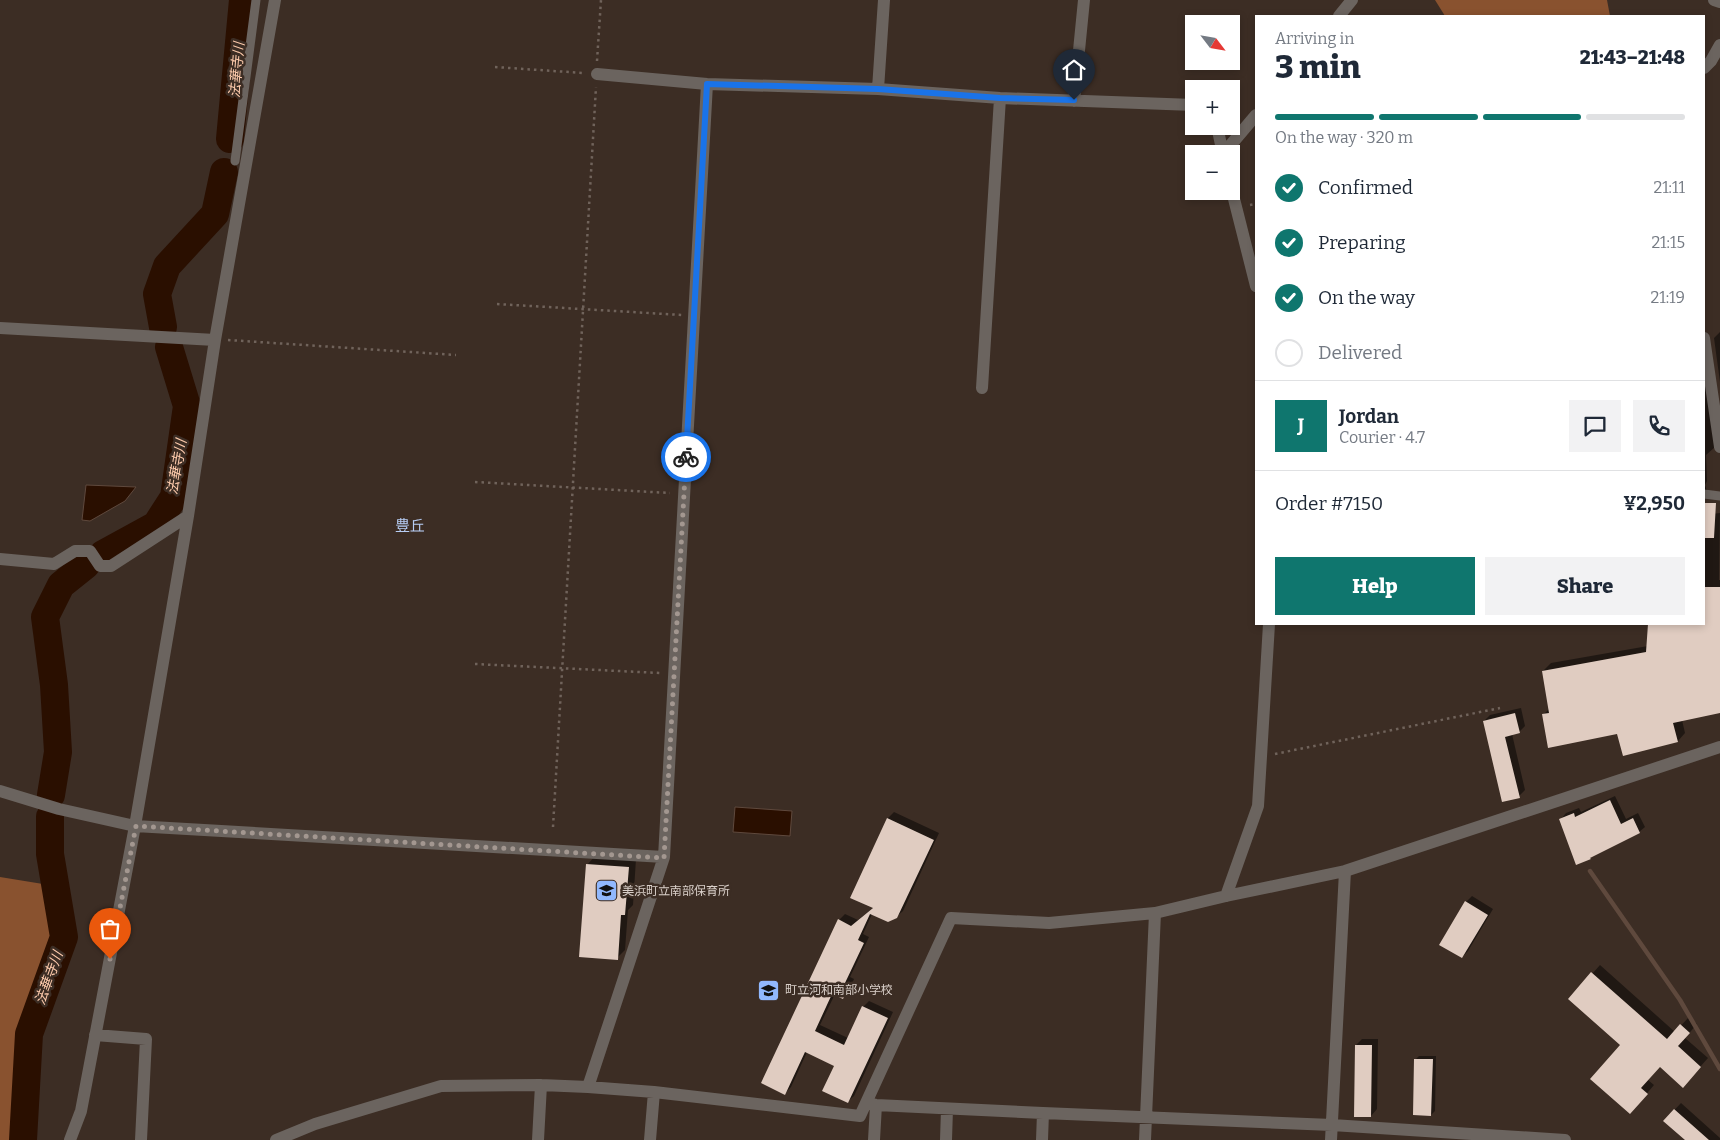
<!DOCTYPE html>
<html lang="en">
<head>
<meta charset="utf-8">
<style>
  :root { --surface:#fff; --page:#f2f2f3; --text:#1f2937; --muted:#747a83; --line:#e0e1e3; --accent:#0f766e }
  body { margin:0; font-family:Bitter,"Noto Sans JP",serif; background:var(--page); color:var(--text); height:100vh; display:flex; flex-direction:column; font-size:19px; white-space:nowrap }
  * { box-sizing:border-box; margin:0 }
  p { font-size:16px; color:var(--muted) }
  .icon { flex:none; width:28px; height:28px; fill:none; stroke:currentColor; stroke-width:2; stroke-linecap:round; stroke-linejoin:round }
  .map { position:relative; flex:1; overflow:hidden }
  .panel { position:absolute; left:1255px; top:15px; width:450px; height:610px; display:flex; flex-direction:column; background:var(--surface); border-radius:0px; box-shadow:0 2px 8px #0003 }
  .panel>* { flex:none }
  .needle { width:32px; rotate:121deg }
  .controls { position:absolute; left:1185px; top:15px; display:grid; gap:10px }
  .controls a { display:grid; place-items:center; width:55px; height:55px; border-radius:0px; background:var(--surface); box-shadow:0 2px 8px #0003; font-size:25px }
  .pin { position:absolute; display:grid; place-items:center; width:42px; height:42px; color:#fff; margin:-51px -21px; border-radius:50% 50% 50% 0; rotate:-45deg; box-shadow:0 0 5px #0007 }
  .pin .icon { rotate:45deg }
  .courier { position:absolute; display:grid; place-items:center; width:50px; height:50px; margin:-25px; border:4px solid #1a73e8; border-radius:50%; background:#fff; color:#222; box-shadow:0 1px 6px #0007 }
  .head em { font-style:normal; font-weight:800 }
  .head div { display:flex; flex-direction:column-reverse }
  .head { display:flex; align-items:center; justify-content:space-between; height:85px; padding:0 20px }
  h1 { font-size:32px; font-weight:800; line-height:38px }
  .bar { display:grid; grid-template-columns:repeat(4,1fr); gap:8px 5px; align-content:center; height:60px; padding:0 20px }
  .bar i { height:6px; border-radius:4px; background:var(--line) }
  .bar .on { background:var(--accent) }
  .bar p { grid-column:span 4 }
  .line { display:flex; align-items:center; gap:12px; padding:0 20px; border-top:1px solid var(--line) }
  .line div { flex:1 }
  .round { display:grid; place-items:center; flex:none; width:52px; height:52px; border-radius:0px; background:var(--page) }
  ol { padding:0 20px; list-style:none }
  li { display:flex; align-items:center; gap:15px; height:55px }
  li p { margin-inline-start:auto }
  li .icon { padding:5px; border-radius:50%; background:var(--accent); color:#fff; stroke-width:4 }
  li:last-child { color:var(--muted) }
  li i { width:28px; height:28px; border:2px solid var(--line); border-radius:50% }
  .button { display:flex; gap:10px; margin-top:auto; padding:10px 20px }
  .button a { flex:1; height:58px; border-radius:0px; background:var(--accent); color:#fff; font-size:20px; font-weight:800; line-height:58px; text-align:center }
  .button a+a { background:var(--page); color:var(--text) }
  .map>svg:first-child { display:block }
</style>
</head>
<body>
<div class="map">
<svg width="1720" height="1140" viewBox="0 0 1720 1140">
  <rect width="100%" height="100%" fill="#3c2d24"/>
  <path fill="#89522f" d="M1435 0H1607L1610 16H1445Z
    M0 877 43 884 52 933 18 1034 12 1140H0Z"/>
  <path fill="#2a0f00" stroke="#5f493d" d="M86 485 136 487 125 501 90 521 82 520Z
    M735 807 792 811 790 836 733 832Z"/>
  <path fill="#0007" d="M1720 332V382L1714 338Z
    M1704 339 1715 447 1706 455 1707 481 1705 485 1708 494 1704 498Z
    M1720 513 1719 580H1720V712L1682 720 1685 733 1678 741 1618 732 1543 715 1550 708 1543 671 1551 663 1648 646 1649 624H1704V515Z
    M1521 708 1525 726 1519 732 1512 734 1525 790 1519 796 1484 721 1490 715Z
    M1615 796 1626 819 1638 813 1645 827 1639 832 1594 854 1590 858 1577 863 1561 819 1566 813 1579 808 1581 812Z
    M894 812 939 833 903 911 896 917 872 914 863 934 869 937 850 977 854 979 849 991 843 997 835 994 820 1025 848 1038 863 1007 869 1001 893 1012 854 1096 847 1102 835 1065 807 1052 791 1087 785 1093 839 920 845 914 858 920 874 907 852 897 888 818Z
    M595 856 636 859 633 905 628 910 625 950 617 958 587 865Z
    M1472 896 1493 909 1468 951 1462 957 1466 902Z
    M1600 965 1675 1032 1689 1017 1697 1024 1685 1038 1708 1058 1690 1078 1660 1066 1648 1080 1654 1085 1637 1105 1622 1045 1570 999Z
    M1362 1039H1378L1377 1109 1371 1116 1356 1045Z
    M1419 1056H1436L1435 1111 1431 1115 1415 1060Z
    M1681 1103 1720 1138V1140H1687L1665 1120Z"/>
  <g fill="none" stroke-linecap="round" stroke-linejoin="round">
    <path stroke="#5f493d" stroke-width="4.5" d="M1590 871 1680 1000 1720 1069"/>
    <path stroke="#2a0f00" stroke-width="28" d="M230 139 243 0
      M163 327 157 294 167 266 215 214 224 172
      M103 554 156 525 174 497 187 406 169 347
      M51 795 58 752 54 685 45 617 61 585 86 565
      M23 1140 29 1034 64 937 50 854V817"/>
  </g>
  <path fill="#e0ccc1" d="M1704 503H1716L1714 538H1704Z
    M1704 587H1720V713L1673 723 1678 742 1623 756 1617 734 1548 748 1542 714 1549 713 1542 671 1646 652 1648 624H1704Z
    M1515 713 1520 733 1505 737 1520 798 1502 802 1483 721Z
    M1610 800 1621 824 1633 818 1640 833 1590 858 1591 859 1576 865 1559 819 1574 813 1575 817Z
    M887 818 934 840 897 918 888 922 870 914 858 940 864 943 845 983 849 985 843 999 832 994 815 1031 844 1045 862 1006 888 1018 848 1103 822 1091 834 1066 805 1052 785 1095 761 1083 838 919 851 926 873 908 850 898Z
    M586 864 629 867 625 915H621L618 960 579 957Z
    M1465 901 1488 915 1462 958 1439 945Z
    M1591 972 1667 1039 1680 1024 1690 1033 1678 1046 1701 1067 1683 1088 1660 1067 1641 1088 1648 1094 1630 1114 1590 1079 1620 1045 1568 999Z
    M1355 1045H1372L1371 1117H1354Z
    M1414 1059H1433L1431 1116 1413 1115Z
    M1674 1109 1709 1140H1685L1663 1121Z"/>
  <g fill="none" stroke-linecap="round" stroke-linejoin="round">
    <path stroke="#70635b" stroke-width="2.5" stroke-dasharray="2.5 4" stroke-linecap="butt" d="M597 61 601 0
      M495 67 583 73
      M1250 205 1256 204
      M497 304 682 315
      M228 340 456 355
      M475 482 670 493
      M475 664 660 673
      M1275 754 1500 708
      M553 827 596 87"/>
    <path stroke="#6b645f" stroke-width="9" d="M235 161 256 0
      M1704 494 1720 496"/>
    <path stroke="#6b645f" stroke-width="12" d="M1714 0 1720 2
      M1339 16 1352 0
      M1704 68 1711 61 1720 45
      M597 74 707 84 878 89 1000 98 1194 105
      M878 89 884 0
      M1074 101 1084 0
      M1217 126 1223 154
      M1223 154 1256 115
      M1231 187 1256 286
      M0 328 215 340
      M1704 338 1720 447
      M982 388 1000 98
      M0 559 54 564 75 551H90L100 566H111L188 516
      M0 791 59 809 135 826 664 857
      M1226 896 1258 806 1269 624
      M95 1035 146 1039 141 1140
      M588 1087 664 857 707 84
      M866 1103 876 1105 1043 1113 1332 1125 1565 1140
      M70 1140 81 1111 135 826 188 516 215 340 275 0
      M276 1140 315 1124 441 1086 541 1085 588 1087 654 1092 860 1116 951 918 1049 923 1155 913 1226 896 1345 871 1720 747
      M538 1140 541 1085
      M650 1140 654 1092
      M874 1140 876 1105
      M946 1140 947 1109
      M1042 1140 1043 1113
      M1145 1140 1155 913
      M1331 1140 1345 871"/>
  </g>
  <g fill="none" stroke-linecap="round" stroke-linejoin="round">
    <path stroke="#a39790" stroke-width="5" stroke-dasharray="0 9" d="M110 959 136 826 664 858 686 457"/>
    <path stroke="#1a73e8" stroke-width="6" d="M686 457 707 84 878 89 1000 98 1074 100"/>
  </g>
  <defs>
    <symbol id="school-square" viewBox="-11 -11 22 22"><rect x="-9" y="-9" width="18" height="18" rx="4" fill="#91b8fd" stroke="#3c2d24"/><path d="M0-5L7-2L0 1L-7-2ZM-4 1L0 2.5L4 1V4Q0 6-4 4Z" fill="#111"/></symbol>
  </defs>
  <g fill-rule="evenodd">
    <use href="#school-square" x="594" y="878" width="25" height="25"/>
    <use href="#school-square" x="756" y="978" width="25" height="25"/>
  </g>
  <g text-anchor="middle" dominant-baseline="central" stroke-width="5" stroke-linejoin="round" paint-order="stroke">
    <g font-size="12" fill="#dad0ca" stroke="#3c2d24" text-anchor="start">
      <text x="622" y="891">美浜町立南部保育所</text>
      <text x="785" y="990">町立河和南部小学校</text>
    </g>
    <g font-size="14" font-style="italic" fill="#ffccad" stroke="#3c2d24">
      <text transform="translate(237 70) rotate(-85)">法華寺川</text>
      <text transform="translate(177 467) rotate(-80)">法華寺川</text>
      <text transform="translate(49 978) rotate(-70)">法華寺川</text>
    </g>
    <g font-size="15" fill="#b7cdf4" stroke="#3c2d24">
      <text x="410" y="526">豊丘</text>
    </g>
  </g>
</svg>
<div class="controls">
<a><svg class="needle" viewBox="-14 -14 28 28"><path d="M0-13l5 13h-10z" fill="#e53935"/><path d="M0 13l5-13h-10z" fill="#747a83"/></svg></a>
<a>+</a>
<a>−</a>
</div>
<div class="pin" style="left:110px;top:959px;background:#ea580c"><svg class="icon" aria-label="bag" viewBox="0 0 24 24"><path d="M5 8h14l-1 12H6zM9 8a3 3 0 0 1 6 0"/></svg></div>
<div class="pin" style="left:1074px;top:100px;background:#1f2937"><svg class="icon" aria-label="home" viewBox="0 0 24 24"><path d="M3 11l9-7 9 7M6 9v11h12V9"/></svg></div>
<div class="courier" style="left:686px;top:457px"><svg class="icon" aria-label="bike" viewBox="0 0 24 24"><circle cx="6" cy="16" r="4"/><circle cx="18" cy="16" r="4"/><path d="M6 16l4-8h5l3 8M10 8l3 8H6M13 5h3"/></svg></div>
<section class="panel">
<div class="head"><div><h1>3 min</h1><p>Arriving in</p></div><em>21:43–21:48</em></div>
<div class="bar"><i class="on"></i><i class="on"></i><i class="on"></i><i></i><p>On the way · 320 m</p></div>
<ol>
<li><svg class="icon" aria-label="check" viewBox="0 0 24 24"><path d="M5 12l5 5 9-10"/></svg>Confirmed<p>21:11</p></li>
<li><svg class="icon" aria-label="check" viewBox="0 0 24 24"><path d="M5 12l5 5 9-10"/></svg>Preparing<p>21:15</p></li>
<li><svg class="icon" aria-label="check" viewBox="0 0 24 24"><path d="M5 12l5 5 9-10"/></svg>On the way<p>21:19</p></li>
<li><i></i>Delivered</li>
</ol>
<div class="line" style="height:90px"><b class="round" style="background:var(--accent);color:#fff">J</b><div><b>Jordan</b><p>Courier · 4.7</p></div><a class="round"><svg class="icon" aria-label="chat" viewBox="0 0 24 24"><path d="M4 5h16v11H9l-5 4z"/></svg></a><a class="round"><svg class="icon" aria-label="phone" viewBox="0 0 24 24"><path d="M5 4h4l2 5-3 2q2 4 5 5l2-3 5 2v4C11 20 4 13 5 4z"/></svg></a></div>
<div class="line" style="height:65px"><div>Order #7150</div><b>¥2,950</b></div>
<div class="button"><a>Help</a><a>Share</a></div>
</section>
</div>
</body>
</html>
